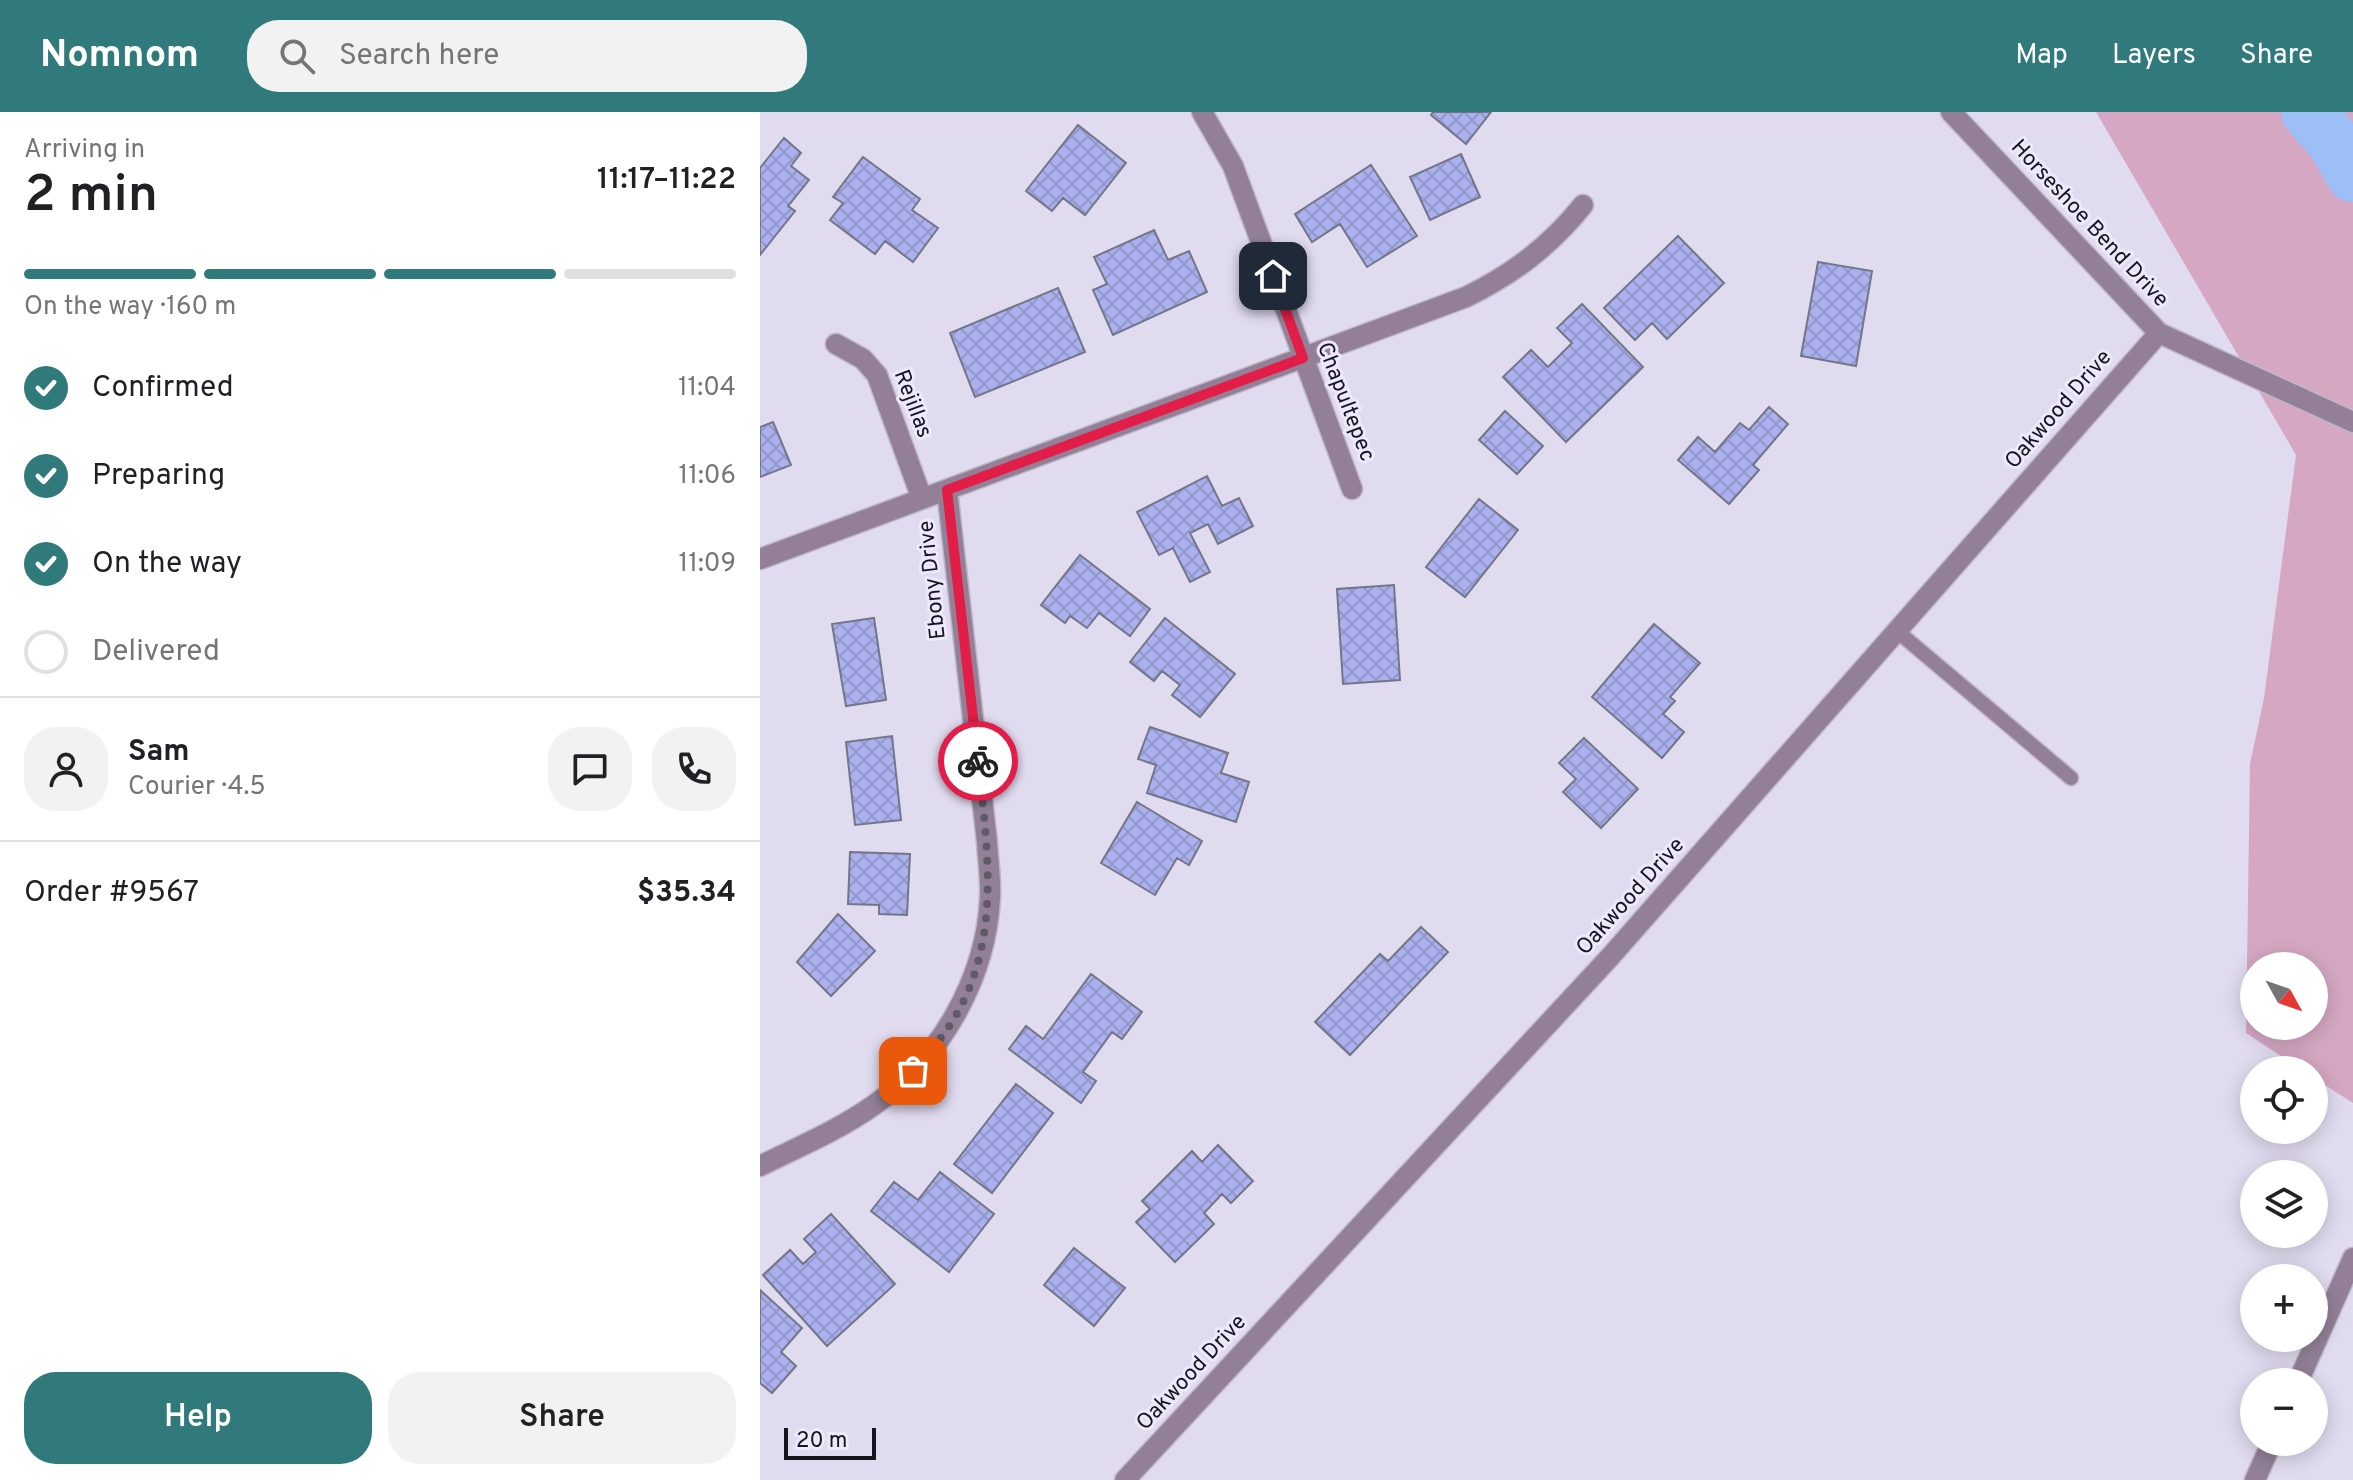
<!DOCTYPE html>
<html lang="en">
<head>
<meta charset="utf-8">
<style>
  :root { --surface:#fff; --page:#f2f2f2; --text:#202124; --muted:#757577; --line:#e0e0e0; --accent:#317a7c }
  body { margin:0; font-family:Overpass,sans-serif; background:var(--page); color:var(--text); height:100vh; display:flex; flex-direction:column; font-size:30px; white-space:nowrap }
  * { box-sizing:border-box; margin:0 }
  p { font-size:26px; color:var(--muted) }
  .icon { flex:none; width:44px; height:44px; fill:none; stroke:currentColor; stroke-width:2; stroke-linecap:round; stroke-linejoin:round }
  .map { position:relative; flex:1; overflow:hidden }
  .panel { display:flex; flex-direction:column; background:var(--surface); width:760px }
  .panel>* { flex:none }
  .needle { width:52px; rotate:130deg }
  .controls { position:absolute; left:1480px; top:840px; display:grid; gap:16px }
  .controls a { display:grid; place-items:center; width:88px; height:88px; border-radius:50%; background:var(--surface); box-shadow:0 4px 20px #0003; font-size:40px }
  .scale { position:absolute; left:24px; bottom:20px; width:92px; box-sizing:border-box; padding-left:8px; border:4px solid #17151c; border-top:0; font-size:22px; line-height:28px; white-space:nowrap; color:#17151c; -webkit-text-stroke:6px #eee8fd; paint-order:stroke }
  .pin { position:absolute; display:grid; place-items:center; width:68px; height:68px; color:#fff; margin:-34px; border-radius:16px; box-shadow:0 4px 12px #0006 }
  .courier { position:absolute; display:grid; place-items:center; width:80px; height:80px; margin:-40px; border:6px solid #e11d48; border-radius:50%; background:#fff; color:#222; box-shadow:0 2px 10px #0007 }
  .overview em { font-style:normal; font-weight:600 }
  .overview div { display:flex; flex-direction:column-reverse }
  .overview { display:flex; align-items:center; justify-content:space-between; height:136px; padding:0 24px }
  h1 { font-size:52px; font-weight:600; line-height:60px }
  .bar { display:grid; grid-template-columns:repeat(4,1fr); gap:12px 8px; align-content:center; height:96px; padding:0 24px }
  .bar i { height:10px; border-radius:6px; background:var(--line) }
  .bar .selected { background:var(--accent) }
  .bar p { grid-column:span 4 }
  .line { display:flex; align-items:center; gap:20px; padding:0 24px; border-top:2px solid var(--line) }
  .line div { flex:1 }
  .round { display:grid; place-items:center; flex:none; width:84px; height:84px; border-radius:32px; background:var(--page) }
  ol { padding:0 24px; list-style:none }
  li { display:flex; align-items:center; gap:24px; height:88px }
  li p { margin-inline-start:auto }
  li .icon { padding:8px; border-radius:50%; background:var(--accent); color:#fff; stroke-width:4 }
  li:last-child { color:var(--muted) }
  li i { width:44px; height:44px; border:4px solid var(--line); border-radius:50% }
  .primary-button { display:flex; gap:16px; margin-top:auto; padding:16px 24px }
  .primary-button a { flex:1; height:92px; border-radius:32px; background:var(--accent); color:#fff; font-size:32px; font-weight:600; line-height:92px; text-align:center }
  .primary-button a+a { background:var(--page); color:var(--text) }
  header { display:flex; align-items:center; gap:48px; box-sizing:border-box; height:112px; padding:0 40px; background:var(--accent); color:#fff }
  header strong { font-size:38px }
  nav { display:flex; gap:44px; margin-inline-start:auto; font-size:28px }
  .search { width:560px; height:72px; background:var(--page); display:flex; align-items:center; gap:20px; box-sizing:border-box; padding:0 28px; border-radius:32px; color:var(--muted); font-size:30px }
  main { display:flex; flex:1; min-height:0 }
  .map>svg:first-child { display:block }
</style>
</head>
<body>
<header>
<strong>Nomnom</strong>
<div class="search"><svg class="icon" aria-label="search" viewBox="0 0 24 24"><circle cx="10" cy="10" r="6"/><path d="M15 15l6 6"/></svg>Search here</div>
<nav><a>Map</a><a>Layers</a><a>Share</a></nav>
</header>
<main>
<section class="panel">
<div class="overview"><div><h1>2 min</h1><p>Arriving in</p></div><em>11:17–11:22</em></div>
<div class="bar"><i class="selected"></i><i class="selected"></i><i class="selected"></i><i></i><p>On the way · 160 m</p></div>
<ol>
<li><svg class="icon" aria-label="check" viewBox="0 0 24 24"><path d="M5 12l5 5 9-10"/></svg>Confirmed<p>11:04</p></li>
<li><svg class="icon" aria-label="check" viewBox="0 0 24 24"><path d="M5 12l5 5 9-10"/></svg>Preparing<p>11:06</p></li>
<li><svg class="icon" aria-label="check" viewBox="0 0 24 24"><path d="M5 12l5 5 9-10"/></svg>On the way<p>11:09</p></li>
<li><i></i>Delivered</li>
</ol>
<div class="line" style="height:144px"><a class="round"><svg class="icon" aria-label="person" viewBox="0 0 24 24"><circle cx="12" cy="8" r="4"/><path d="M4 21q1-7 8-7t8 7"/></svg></a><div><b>Sam</b><p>Courier · 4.5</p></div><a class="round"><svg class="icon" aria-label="chat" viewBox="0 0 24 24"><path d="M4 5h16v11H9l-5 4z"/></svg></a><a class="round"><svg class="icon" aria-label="phone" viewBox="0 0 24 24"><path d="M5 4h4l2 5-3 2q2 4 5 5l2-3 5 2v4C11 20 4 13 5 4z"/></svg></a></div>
<div class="line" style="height:104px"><div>Order #9567</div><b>$35.34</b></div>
<div class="primary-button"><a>Help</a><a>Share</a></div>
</section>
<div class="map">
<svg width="1593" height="1368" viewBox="0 0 1593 1368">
  <defs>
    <pattern id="building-cross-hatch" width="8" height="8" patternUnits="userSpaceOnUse" patternTransform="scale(2)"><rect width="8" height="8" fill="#abb1ee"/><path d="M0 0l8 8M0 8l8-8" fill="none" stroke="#9297cc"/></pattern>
  </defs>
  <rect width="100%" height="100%" fill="#e1dbef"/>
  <path fill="#d5a7c3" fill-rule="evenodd" d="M1336 0H1593V991L1554 966V958H1542L1486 921 1490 652 1504 586 1536 343ZM1494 854H1554V914H1494Z"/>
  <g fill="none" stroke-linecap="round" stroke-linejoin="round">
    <path stroke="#9cc0f6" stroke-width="54" d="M1548 0 1574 30 1593 63"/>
  </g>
  <path fill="url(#building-cross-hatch)" stroke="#737688" stroke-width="2" d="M673 0H731L706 32 671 3Z
    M318 13 366 51 325 103 303 86 292 99 266 79Z
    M24 26 41 41 31 54 49 68 28 94 35 99 0 143V56Z
    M701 42 720 85 670 108 650 65Z
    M103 45 160 87 152 98 178 116 153 150 125 129 115 142 70 108 83 91 73 85Z
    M611 53 657 124 607 155 580 112 552 130 535 102Z
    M394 118 408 148 429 139 447 180 353 223 333 178 347 172 334 145Z
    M918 124 964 171 907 227 892 211 875 228 844 196Z
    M1058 150 1112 159 1096 254 1041 244Z
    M298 176 325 240 215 285 190 221Z
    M822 192 883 255 806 330 743 265 771 238 788 255 812 231 797 216Z
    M1009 295 1028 312 993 353 999 358 969 392 918 348 938 325 955 340 980 311 989 318Z
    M745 299 783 334 757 362 719 328Z
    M13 310 31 353 0 365V315Z
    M447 364 462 394 479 386 493 414 458 432 448 412 430 421 450 460 430 470 413 436 399 443 377 400Z
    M719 387 758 418 705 485 666 455Z
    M320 443 390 497 370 524 339 501 327 516 310 504 305 511 281 493Z
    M634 473 640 568 583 572 577 477Z
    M114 506 126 588 86 594 72 512Z
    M405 506 475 562 440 605 412 583 420 573 402 559 394 569 370 550Z
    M894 512 940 551 910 585 915 589 903 602 924 620 902 646 832 585Z
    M390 615 468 641 461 661 489 670 476 710 387 681 396 653 378 647Z
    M132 624 141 708 95 713 86 630Z
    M824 626 878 677 841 716 803 680 816 667 799 651Z
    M377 690 442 729 429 753 417 746 395 783 341 751Z
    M90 740 150 742 147 803 119 802V793L88 792Z
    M78 802 115 839 71 884 37 850Z
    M661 815 688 840 590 943 555 910 620 842 628 849Z
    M331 862 382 900 362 927 352 920 323 960 336 969 321 991 249 937 266 914 283 927Z
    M256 972 293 1001 232 1081 194 1052Z
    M458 1033 493 1069 471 1091 462 1082 444 1101 454 1112 415 1150 376 1110 390 1097 382 1089 432 1039 442 1050Z
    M180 1060 234 1102 189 1160 111 1099 134 1070 158 1088Z
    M71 1102 135 1172 67 1234 3 1163 30 1138 43 1152 56 1140 44 1127Z
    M314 1136 365 1176 334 1214 284 1173Z
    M0 1178 42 1216 21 1240 36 1254 12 1281 0 1271Z"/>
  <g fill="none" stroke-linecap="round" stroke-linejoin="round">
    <defs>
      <path id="lane" d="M1137 519 1311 666"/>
      <path id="street" d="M442 0 473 54 592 377
        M1191 0 1399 221 1593 310
        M76 232 103 247 117 263 162 387
        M0 447 706 185C753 162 790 134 823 93
        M0 1054C38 1035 79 1018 114 993 180 947 226 867 230 786 231 767 228 748 227 730L187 378
        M1538 1270 1593 1146
        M365 1368 850 845 1399 221
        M1495 1368 1512 1330"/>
    </defs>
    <use href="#lane" stroke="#bdb7c9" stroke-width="17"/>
    <use href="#street" stroke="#bdb7c9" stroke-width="23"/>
    <use href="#lane" stroke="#938097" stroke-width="14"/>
    <use href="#street" stroke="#938097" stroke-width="20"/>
  </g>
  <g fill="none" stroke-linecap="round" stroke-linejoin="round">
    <path stroke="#5e5a66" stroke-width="8" stroke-dasharray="0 14.4" d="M153 959C165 945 178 931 188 916 243 835 228 740 218 649"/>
    <path stroke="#e11d48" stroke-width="10" d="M218 649 187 378 543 246 513 164"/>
  </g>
  <g text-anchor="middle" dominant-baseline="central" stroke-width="6" stroke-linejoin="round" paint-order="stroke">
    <g font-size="22" fill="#17151c" stroke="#eee8fd">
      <text transform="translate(1329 112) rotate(47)">Horseshoe Bend Drive</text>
      <text transform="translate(585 290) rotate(69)">Chapultepec</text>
      <text transform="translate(152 292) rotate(69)">Rejillas</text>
      <text transform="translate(1299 298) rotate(-49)">Oakwood Drive</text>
      <text transform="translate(173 468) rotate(-96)">Ebony Drive</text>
      <text transform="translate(871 785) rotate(-48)">Oakwood Drive</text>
      <text transform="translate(432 1261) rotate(-47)">Oakwood Drive</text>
    </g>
  </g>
</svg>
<div class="controls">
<a><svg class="needle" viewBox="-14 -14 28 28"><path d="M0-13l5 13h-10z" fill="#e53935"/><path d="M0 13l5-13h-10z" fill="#757577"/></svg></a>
<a><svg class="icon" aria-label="locate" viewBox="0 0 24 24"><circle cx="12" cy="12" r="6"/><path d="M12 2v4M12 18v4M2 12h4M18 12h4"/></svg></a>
<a><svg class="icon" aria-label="layers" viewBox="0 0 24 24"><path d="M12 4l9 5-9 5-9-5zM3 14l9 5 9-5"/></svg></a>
<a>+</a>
<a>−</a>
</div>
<div class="scale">20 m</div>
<div class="pin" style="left:153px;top:959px;background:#ea580c"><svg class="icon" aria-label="bag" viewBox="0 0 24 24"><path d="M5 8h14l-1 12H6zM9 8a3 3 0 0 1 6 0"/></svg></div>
<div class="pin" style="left:513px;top:164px;background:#1f2937"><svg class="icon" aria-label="home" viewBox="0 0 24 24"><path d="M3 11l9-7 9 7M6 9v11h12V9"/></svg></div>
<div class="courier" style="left:218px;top:649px"><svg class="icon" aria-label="bike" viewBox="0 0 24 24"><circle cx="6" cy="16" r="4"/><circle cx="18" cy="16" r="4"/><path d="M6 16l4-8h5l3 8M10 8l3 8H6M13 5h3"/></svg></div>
</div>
</main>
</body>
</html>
